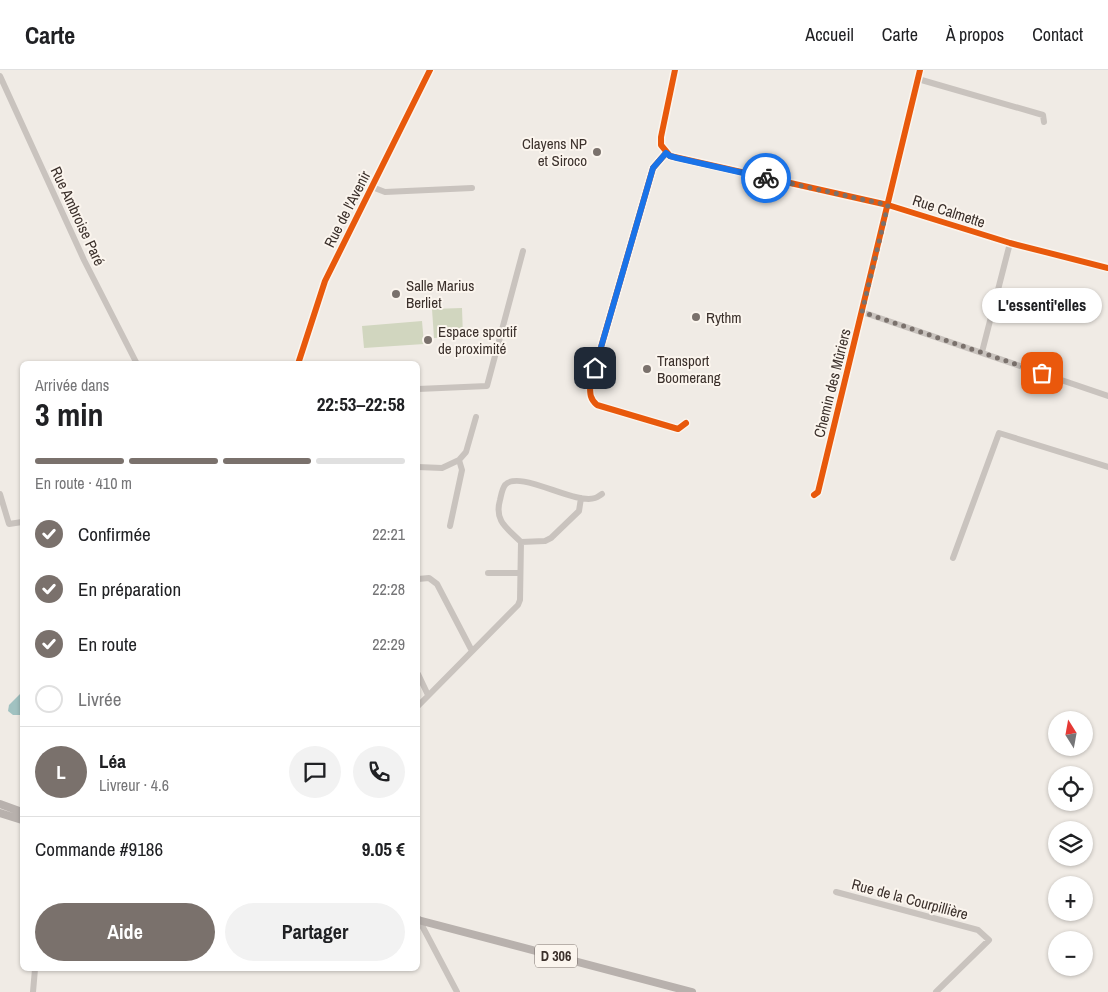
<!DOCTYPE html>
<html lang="fr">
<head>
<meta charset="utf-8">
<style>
  :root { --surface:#fff; --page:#f2f2f2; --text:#202124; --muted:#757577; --line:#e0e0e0; --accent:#7a716c }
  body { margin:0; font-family:"Archivo Narrow",sans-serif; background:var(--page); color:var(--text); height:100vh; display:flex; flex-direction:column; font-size:19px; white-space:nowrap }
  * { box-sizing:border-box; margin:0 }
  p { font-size:16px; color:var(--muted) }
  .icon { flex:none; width:28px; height:28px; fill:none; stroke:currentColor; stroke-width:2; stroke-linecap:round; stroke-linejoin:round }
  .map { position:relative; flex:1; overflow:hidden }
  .sheet { position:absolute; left:20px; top:291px; width:400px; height:610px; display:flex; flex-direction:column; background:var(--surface); border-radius:8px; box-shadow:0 1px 4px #0004 }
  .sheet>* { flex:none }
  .needle { width:32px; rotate:349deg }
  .buttons { position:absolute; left:1048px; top:641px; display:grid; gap:10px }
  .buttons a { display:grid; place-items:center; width:45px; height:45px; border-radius:50%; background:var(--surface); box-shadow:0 1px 4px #0004; font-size:25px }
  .pin { position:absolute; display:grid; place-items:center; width:42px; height:42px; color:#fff; margin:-21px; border-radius:10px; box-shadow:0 2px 8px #0006 }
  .courier { position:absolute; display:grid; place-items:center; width:50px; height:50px; margin:-25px; border:4px solid #1a73e8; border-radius:50%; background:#fff; color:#222; box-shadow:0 1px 6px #0007 }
  .bubble { position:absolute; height:35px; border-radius:18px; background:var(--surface); box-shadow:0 1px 4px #0004; font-size:16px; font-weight:700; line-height:35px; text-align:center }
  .summary em { font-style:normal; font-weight:700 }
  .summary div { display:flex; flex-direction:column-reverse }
  .summary { display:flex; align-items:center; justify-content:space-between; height:85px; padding:0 15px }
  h1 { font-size:32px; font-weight:700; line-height:38px }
  .bar { display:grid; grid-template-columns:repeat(4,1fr); gap:8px 5px; align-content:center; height:60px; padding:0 15px }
  .bar i { height:6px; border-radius:4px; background:var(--line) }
  .bar .selected { background:var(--accent) }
  .bar p { grid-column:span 4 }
  .line { display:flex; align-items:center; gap:12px; padding:0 15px; border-top:1px solid var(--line) }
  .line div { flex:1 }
  .round { display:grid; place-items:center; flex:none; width:52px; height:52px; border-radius:26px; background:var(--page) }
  ol { padding:0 15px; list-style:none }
  li { display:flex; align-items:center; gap:15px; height:55px }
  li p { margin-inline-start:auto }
  li .icon { padding:5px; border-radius:50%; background:var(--accent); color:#fff; stroke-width:4 }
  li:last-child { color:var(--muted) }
  li i { width:28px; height:28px; border:2px solid var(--line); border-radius:50% }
  .primary-button { display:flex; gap:10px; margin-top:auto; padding:10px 15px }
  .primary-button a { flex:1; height:58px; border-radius:30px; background:var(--accent); color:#fff; font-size:20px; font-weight:700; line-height:58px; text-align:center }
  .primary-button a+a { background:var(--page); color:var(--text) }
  header { display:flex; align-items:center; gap:30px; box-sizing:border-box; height:70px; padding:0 25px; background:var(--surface); border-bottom:1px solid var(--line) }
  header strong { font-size:24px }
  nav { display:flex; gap:28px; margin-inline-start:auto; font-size:18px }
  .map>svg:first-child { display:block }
</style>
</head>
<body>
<header>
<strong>Carte</strong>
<nav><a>Accueil</a><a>Carte</a><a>À propos</a><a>Contact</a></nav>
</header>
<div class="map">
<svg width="1108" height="922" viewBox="0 0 1108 922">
  <rect width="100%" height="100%" fill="#f0ebe5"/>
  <path fill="#d1d6bf" d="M462 238 463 267 434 268 432 239Z
    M422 251 424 274 364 278 362 256Z"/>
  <path fill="#a1c2c1" d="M22 622V643L20 645H13L8 641 9 635Z"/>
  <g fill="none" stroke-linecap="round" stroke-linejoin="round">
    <path stroke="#c9c3be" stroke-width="6" d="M675 0 661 67V75L670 86 888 135 1010 173 1108 198
      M0 6 84 190 137 294
      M918 9 1043 45 1044 52
      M666 83 653 98 590 315C590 324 590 329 597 335L678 359 686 353
      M372 117 385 122 472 118
      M862 242 1108 326
      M982 282 1010 173
      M298 294 325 211 430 0
      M418 319 487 316 523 181
      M418 397 442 398 459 390
      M0 424 9 454 22 452
      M814 425 818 422 920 0
      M450 456 462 400 459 390 466 382 476 347
      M521 472C507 458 494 451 500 430 501 426 502 419 505 415 519 399 574 435 595 428 598 427 600 425 602 424
      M953 488 999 363 1108 397
      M488 503H520
      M418 509 429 508 437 514 472 581
      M418 604 428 625
      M418 636 518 535 520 530 521 472 545 471 551 468 579 441 581 428
      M836 822 978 860 989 870 936 922
      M418 848 457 922
      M33 922 35 899"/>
    <path stroke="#b8b1ad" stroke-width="8" d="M0 734 22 742
      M0 743 22 750
      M418 850 692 922"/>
    <defs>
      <path id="cycleway" d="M675 0 661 67V75L670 86 888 135 1010 173 1108 198
        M666 83 653 98 590 315C590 324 590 329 597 335L678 359 686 353
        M298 294 325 211 430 0
        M814 425 818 422 920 0"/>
    </defs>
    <use href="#cycleway" stroke="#fbf5ee" stroke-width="9"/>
    <use href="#cycleway" stroke="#e8590c" stroke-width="6"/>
  </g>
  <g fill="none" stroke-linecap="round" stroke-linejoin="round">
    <path stroke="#7a716c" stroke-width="5" stroke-dasharray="0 9" d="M766 108 888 135 862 242 1042 303"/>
    <path stroke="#1a73e8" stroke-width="6" d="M595 298 653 98 666 83 670 86 677 88 766 108"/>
  </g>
  <g fill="#7a716c" stroke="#fbf5ee" stroke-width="2">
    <circle cx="597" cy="82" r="5"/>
    <circle cx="396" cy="224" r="5"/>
    <circle cx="696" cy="247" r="5"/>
    <circle cx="428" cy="270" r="5"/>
    <circle cx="647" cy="299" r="5"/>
  </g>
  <g text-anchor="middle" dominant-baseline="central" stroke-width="4" stroke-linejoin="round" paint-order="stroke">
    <rect fill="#fbf5ee" stroke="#756b66" stroke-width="1" x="535" y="874.5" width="42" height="23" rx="4"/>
    <g font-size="14" font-weight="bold" fill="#3b302b">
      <text x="556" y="886">D 306</text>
    </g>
    <g font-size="15" fill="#3b302b" stroke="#fbf5ee" text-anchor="start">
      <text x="587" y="73" text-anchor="end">Clayens NP<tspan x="587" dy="17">et Siroco</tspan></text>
      <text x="406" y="215">Salle Marius<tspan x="406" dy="17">Berliet</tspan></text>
      <text x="706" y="247">Rythm</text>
      <text x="438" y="261">Espace sportif<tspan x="438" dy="17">de proximité</tspan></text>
      <text x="657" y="290">Transport<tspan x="657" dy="17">Boomerang</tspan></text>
    </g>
    <g font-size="15" fill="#3b302b" stroke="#fbf5ee">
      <text transform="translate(347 139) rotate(-63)">Rue de l'Avenir</text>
      <text transform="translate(949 141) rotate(18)">Rue Calmette</text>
      <text transform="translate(78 146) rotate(65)">Rue Ambroise Paré</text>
      <text transform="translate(832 313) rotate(-76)">Chemin des Mûriers</text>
      <text transform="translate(910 829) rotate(15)">Rue de la Courpillière</text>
    </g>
  </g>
</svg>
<div class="buttons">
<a><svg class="needle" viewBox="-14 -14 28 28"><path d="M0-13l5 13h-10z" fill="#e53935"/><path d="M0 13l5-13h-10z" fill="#757577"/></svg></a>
<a><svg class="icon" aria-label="locate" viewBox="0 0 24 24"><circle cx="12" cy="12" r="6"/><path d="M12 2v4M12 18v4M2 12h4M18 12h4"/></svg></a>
<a><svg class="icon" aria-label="layers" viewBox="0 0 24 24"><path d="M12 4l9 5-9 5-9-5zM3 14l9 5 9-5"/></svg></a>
<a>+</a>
<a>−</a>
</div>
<div class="pin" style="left:1042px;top:303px;background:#ea580c"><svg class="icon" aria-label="bag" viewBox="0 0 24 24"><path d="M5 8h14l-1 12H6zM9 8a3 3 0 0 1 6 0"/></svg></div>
<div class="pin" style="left:595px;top:298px;background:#1f2937"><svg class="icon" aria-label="home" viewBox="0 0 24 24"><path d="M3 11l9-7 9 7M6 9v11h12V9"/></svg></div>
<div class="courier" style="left:766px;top:108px"><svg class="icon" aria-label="bike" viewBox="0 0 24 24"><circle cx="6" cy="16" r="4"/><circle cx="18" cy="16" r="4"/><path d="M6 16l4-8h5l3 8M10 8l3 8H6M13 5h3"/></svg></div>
<div class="bubble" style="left:982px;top:218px;width:120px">L'essenti'elles</div>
<section class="sheet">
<div class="summary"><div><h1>3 min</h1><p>Arrivée dans</p></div><em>22:53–22:58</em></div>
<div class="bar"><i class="selected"></i><i class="selected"></i><i class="selected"></i><i></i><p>En route · 410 m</p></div>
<ol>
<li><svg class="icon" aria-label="check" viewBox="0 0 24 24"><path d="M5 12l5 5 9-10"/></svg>Confirmée<p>22:21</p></li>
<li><svg class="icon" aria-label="check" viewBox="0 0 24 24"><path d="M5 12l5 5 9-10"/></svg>En préparation<p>22:28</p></li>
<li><svg class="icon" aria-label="check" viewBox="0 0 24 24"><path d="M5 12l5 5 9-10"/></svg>En route<p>22:29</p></li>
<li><i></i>Livrée</li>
</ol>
<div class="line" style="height:90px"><b class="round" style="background:var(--accent);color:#fff">L</b><div><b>Léa</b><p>Livreur · 4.6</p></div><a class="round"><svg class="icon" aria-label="chat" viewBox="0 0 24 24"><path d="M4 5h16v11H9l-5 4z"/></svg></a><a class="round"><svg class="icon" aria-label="phone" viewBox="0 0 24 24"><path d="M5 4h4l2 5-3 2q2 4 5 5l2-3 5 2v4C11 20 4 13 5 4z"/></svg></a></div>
<div class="line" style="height:65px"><div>Commande #9186</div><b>9.05 €</b></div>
<div class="primary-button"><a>Aide</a><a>Partager</a></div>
</section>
</div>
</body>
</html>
